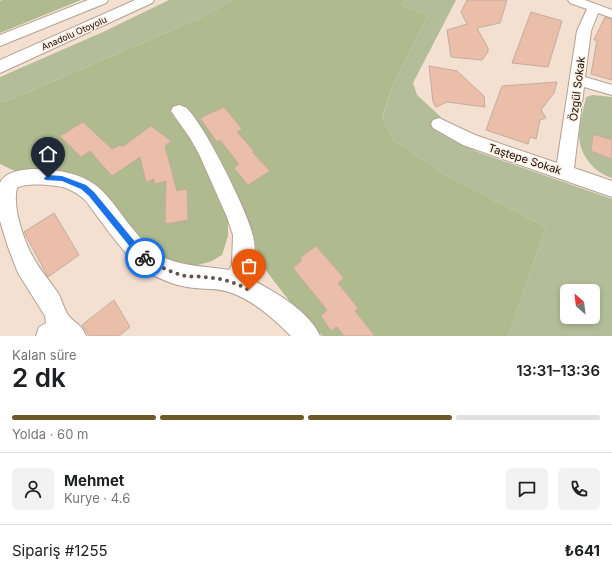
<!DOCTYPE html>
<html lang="tr">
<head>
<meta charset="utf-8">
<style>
  :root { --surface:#fff; --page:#f2f2f2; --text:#202124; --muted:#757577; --line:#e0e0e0; --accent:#6e5a29 }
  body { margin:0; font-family:Inter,sans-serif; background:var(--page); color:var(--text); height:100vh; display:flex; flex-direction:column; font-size:15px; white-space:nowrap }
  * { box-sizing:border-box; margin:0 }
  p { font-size:13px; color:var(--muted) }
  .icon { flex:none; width:22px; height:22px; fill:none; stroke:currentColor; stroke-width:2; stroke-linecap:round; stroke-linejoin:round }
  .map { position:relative; height:336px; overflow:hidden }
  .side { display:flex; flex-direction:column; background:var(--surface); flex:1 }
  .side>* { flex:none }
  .needle { width:26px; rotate:332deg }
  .buttons { position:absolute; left:560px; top:284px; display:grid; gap:8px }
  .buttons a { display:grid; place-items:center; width:40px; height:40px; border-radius:6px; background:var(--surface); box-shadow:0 2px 6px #0003; font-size:20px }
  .pin { position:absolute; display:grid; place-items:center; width:34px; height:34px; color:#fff; margin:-41px -17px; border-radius:50% 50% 50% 0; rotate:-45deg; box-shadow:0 0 4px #0007 }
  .pin .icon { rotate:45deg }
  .courier { position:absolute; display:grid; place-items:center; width:40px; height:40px; margin:-20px; border:3px solid #1a73e8; border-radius:50%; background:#fff; color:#222; box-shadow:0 1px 5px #0007 }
  .summary em { font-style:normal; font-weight:600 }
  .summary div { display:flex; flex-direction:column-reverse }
  .summary { display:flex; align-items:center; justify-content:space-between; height:68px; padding:0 12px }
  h1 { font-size:26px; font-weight:600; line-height:30px }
  .bar { display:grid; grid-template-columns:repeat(4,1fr); gap:6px 4px; align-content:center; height:48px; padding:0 12px }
  .bar i { height:5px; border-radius:3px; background:var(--line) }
  .bar .active { background:var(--accent) }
  .bar p { grid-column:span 4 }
  .line { display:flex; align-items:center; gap:10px; padding:0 12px; border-top:1px solid var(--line) }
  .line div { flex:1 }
  .round { display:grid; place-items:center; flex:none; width:42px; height:42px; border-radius:6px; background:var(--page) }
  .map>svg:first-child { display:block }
</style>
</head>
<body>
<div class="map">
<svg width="612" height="336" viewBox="0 0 612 336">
  <rect width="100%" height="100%" fill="#f3e0d0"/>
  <path fill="#b4bd9a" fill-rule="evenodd" d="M169 0H234L200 18 12 99 0 102V77L103 32Z
    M405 0H456L413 83 417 95 441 117 439 124 436 128 475 151 612 199V336H508L546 227 448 177 393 140 382 119 392 87 428 15 401 5ZM567 291H593V317H567Z
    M593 95 612 97V178C603 175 595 170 589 162 572 140 581 122 586 97Z"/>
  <path fill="#afba8f" d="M2 0H81L0 33V1Z
    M234 0H405L401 5 428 15 392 87 382 118 393 140 448 177 546 227 508 336H323L298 312 267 272 255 246 236 195 179 111 173 116 189 134 210 172 228 217V236L222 255 212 261 191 267 153 255 65 173 47 169 15 171 0 164V102L12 99 200 18Z"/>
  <path fill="#ebbea9" stroke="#c3aca2" d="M467 0H507L500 23 477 28 488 48V52L482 60 451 57 447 30 467 24 461 12Z
    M531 12 562 21 548 67 512 63Z
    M605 17 612 19V80L591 74 597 40H594Z
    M429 66 457 71 484 96 485 107 447 102 436 107 433 102Z
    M557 82 554 93 541 110 546 118 540 120 536 139 530 137 528 144 486 130 502 86Z
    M224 107 242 129 237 132 254 151 252 152 270 171 248 185 234 168 239 164 220 140 217 142 200 118Z
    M83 122 112 149 120 145 122 147 151 126 171 141 165 146 177 191 187 189 188 220 165 224 166 181 155 184 154 179 146 182 140 157 112 176 90 151 81 157 60 136Z
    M593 134 612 140V159L591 151Z
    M54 213 79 255 48 277 24 232Z
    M316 246 344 278 338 283 358 308 355 311 375 336H344L337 327 331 331 321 316 327 310 293 268 302 260 300 258Z
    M114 300 130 327 119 336H89L82 325Z"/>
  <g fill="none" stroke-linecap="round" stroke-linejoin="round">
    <defs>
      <path id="minor" d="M568 0H585L612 10V18L598 13 591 31 585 77 612 85V95L584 87 574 168 612 181V197L463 145 433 128 431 124 433 120 439 118 475 135 557 163 577 31 587 9 570 3Z
        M179 105C180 105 184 107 185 107 202 119 249 214 253 236 256 250 256 265 249 278 272 290 310 311 320 336H291C275 320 254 301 232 293 218 287 201 290 187 287 174 285 158 278 147 272 127 260 100 219 85 200 80 195 73 191 66 188 56 185 26 182 17 188 12 207 24 241 33 257 40 270 50 281 58 293 62 300 64 309 68 315 75 324 81 323 86 336H36L39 327 46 323 45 316 18 273 8 247 0 221V183C5 172 20 170 31 169 54 169 80 172 98 187 111 198 122 216 133 229 141 239 150 250 161 256 181 267 208 266 229 270L232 265 233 235 227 217 199 154 190 138 171 111 173 107Z"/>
      <path id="motorway" d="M88 0H108L106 3 0 46V35Z
        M135 0H154L152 3 0 73V60Z"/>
    </defs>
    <use href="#minor" stroke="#b3a193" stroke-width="2"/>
    <use href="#motorway" stroke="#b3a193" stroke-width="2"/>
    <use href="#minor" fill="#fff" fill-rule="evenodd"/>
    <use href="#motorway" fill="#fff" fill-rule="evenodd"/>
  </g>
  <path fill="#1a73e8" d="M48 175 62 176 86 185 94 192 136 243 148 255V260H143L131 248 89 196 81 189 62 181 45 180 44 178Z"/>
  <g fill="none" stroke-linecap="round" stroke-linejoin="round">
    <path stroke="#61574e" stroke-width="4" stroke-dasharray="0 7.2" d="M145 258C157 266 171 272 185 276 191 277 198 276 204 277 220 278 235 282 249 290"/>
  </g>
  <g text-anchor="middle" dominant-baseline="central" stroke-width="3" stroke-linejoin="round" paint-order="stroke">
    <g font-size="9" fill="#130d08" stroke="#fdeee1">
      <text transform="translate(74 33) rotate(-24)">Anadolu Otoyolu</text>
    </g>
    <g font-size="11" fill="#130d08" stroke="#fdeee1">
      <text transform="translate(577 89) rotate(-83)">Özgül Sokak</text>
      <text transform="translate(525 159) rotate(18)">Taştepe Sokak</text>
    </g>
  </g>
</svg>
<div class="buttons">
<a><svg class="needle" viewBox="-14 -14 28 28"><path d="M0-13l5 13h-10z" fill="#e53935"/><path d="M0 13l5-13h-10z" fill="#757577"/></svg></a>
</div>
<div class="pin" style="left:249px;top:290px;background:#ea580c"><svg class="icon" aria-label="bag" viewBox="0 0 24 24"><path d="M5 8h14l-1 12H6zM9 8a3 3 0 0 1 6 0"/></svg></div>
<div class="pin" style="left:48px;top:178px;background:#1f2937"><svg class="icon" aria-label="home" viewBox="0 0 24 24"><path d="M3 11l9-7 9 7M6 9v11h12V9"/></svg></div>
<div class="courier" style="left:145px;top:258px"><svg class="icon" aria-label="bike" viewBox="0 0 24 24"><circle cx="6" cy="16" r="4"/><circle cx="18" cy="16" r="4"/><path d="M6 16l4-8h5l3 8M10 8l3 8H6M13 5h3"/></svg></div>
</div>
<section class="side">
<div class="summary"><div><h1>2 dk</h1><p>Kalan süre</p></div><em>13:31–13:36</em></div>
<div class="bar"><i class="active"></i><i class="active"></i><i class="active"></i><i></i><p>Yolda · 60 m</p></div>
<div class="line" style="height:72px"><a class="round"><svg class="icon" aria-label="person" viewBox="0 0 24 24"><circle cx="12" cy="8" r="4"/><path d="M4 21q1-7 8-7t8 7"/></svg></a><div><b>Mehmet</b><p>Kurye · 4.6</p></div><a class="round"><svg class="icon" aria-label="chat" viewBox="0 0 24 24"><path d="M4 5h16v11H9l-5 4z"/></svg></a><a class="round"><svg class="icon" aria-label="phone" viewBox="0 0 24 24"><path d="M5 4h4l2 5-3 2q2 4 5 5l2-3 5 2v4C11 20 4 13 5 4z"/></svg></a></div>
<div class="line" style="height:52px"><div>Sipariş #1255</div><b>₺641</b></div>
</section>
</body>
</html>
